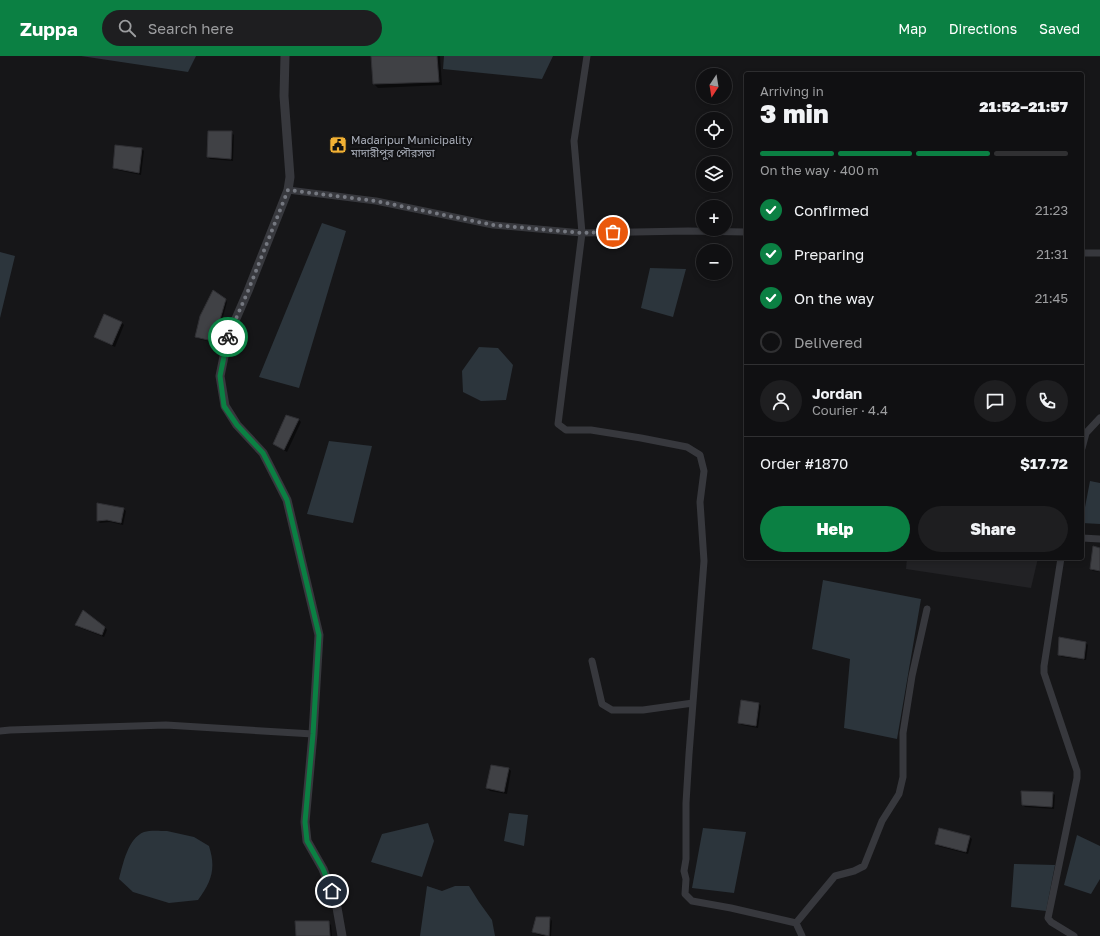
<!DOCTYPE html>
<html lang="en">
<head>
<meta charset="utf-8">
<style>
  :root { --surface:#101012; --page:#1e1e20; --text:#f1f3f6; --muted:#9c9d9f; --line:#303032; --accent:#0b8043 }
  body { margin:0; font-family:"Golos Text","Noto Sans Bengali",sans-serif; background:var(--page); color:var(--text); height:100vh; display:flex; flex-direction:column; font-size:15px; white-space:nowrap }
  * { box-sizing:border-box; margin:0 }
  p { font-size:13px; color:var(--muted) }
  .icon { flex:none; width:22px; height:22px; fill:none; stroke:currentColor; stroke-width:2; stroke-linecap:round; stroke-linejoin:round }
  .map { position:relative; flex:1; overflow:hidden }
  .details { position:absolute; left:744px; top:16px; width:340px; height:488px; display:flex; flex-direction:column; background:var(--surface); border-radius:4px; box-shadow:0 2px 6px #0003,0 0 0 1px var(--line) }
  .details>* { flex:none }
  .needle { width:26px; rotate:192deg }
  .tools { position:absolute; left:696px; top:12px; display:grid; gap:8px }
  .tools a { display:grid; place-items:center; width:36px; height:36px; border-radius:50%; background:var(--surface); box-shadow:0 2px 6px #0003,0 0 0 1px var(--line); font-size:20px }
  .pin { position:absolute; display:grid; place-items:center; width:34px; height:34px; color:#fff; margin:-17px; border:2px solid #fff; border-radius:50%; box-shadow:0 1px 4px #0007 }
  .courier { position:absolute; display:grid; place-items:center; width:40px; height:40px; margin:-20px; border:3px solid #0b8043; border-radius:50%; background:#fff; color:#222; box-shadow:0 1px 5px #0007 }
  .overview em { font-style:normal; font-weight:800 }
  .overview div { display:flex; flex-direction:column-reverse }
  .overview { display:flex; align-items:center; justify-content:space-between; height:68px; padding:0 16px }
  h1 { font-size:26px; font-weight:800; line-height:30px }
  .bar { display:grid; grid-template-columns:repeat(4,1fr); gap:6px 4px; align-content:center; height:48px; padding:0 16px }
  .bar i { height:5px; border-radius:3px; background:var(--line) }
  .bar .current { background:var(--accent) }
  .bar p { grid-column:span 4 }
  .line { display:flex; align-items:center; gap:10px; padding:0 16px; border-top:1px solid var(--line) }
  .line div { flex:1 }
  .round { display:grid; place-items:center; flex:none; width:42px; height:42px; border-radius:21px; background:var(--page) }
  ol { padding:0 16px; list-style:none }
  li { display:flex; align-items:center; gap:12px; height:44px }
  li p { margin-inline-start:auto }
  li .icon { padding:4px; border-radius:50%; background:var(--accent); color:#fff; stroke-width:4 }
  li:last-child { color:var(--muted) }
  li i { width:22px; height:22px; border:2px solid var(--line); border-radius:50% }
  .primary-button { display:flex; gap:8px; margin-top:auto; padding:8px 16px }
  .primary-button a { flex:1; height:46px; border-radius:24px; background:var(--accent); color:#fff; font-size:16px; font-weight:800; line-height:46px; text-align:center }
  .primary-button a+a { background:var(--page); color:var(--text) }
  header { display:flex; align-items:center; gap:24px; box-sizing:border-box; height:56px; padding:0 20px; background:var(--accent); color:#fff }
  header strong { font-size:19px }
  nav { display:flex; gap:22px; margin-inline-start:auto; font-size:14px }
  .search { width:280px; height:36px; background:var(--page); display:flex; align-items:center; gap:10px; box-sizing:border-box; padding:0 14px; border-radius:22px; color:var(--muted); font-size:15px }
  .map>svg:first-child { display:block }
</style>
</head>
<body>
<header>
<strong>Zuppa</strong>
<div class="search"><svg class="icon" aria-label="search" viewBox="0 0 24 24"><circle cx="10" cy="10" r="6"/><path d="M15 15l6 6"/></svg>Search here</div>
<nav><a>Map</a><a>Directions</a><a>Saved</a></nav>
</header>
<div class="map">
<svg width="1100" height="880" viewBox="0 0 1100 880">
  <rect width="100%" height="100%" fill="#161618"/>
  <path fill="#222225" d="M907 502H1038L1031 532 906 513Z"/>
  <path fill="#2c353c" d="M81 0H196L188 16Z
    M444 0H553L542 23 443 13Z
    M322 167 346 175 299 332 259 321Z
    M0 196 15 200 0 262Z
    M650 212 686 213 673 261 641 252Z
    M479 291 498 292 513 309 506 344 481 345 463 336 462 315Z
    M329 385 372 390 353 467 307 458Z
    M1090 425 1100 427V468L1082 467Z
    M823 524 921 543 897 683 844 672 850 603 812 593Z
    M509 757 528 759 524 790 504 785Z
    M428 767 434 785 422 821 371 806 382 778Z
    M703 772 746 776 734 837 692 832Z
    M167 775 194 781 209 790C216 812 212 825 198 844L169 847 133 836 119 823C123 808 128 782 144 776 150 774 160 775 167 775Z
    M1077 779 1100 790V823L1091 838 1064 829Z
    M1014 808 1055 809 1046 855 1011 851Z
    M427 830 442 835 455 830H469L479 846 492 864 495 880H420Z"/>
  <path fill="#0007" d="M372 0H440L442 29 378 32 374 28Z
    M231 76 234 79 233 105 210 103 208 101Z
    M142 93 144 95 141 119 117 114 114 112Z
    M225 244 227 246 221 269 225 270 228 272 223 289 199 283 197 281Z
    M122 267 124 269 115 291 98 283 95 281Z
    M286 360 299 364 301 366 287 396 277 390Z
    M98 448 123 453 126 455 123 469 110 466 100 467 98 465Z
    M1100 493V516L1093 515 1091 513Z
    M76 569 105 571 107 574 104 581 78 571Z
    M1086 587 1088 589 1086 604 1062 601 1059 599Z
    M759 647 761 650 758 672 742 669 739 667Z
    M509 713 511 715 507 738 490 735 487 732Z
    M1052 737 1055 739 1054 753 1025 751 1023 749Z
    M969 781 972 783 968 798 938 790 936 788Z
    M550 862 552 865 551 880H542L536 878 533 876Z
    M328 866 331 869 332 880H297Z"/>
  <path fill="#404145" stroke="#303034" d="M371 0H437L439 26 373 28Z
    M208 75H232L231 103 207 101Z
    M115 89 142 92 139 117 113 112Z
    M213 234 226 243 219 267 226 269 221 287 195 281 200 260Z
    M104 258 122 266 112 289 94 281Z
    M286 359 299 363 284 394 273 388Z
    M97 447 124 452 121 467 107 464 97 465Z
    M1093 490 1100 492V515L1090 513Z
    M83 554 105 571 102 579 75 569Z
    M1059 581 1086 586 1084 603 1058 599Z
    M741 644 759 647 756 670 738 667Z
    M491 709 509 712 504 736 486 732Z
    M1021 735 1053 736 1052 751 1022 749Z
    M939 772 970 780 966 796 935 788Z
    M536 861H550L549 880 532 876Z
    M295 865H329L330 880H296Z"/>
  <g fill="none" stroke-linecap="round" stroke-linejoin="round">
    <path stroke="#37383d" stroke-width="7" d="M587 0 574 85 582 177 558 368 566 374H591L641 382 687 391 700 399 704 415 700 446 704 505 689 698 686 747V803L684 815 686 823 685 838 692 845 731 852 796 867 802 880
      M288 134 376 145 493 169 582 177 688 175 746 176
      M1082 197H1100
      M1082 392 1086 377 1100 362
      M1082 482 1100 483
      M1061 502 1044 610V617L1077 715V722L1048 862 1051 866 1074 880
      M592 605 602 648 612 654H643L693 647
      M0 675 10 674 166 669 313 678
      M796 867 835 820 854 815 864 810 882 765 899 738 903 721V677L912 620 927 553"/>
    <path stroke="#37383d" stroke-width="9" d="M285 0 284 40 290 121 288 134 248 235 228 281 220 320 225 350 237 369 263 397 287 444 319 579 313 678 305 766 307 785 323 813 336 846 342 880"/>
  </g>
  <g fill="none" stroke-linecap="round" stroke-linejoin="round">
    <path stroke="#757880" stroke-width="4" stroke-dasharray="0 7.2" d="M228 281 248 235 288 134 376 145 493 169 582 177 613 176"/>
    <path stroke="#0b8043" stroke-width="5" d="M228 281 220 320 224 350 237 369 263 397 287 444 319 579 313 678 305 766 307 785 323 813 332 835"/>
  </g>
  <defs>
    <symbol id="civic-square" viewBox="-11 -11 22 22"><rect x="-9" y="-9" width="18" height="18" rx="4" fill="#f2b134" stroke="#111113"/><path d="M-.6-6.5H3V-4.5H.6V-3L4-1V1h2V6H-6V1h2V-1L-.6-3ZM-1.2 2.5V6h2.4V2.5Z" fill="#111"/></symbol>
  </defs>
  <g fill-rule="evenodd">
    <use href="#civic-square" x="328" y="79" width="20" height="20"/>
  </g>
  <g text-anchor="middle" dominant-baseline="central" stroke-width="4" stroke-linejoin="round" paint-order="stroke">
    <g font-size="11" fill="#a8adb8" stroke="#111113" text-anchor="start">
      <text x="351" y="83">Madaripur Municipality<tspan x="351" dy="13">মাদারীপুর পৌরসভা</tspan></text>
    </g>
  </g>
</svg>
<div class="tools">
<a><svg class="needle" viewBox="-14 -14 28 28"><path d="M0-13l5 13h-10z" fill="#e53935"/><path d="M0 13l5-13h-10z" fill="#9c9d9f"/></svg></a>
<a><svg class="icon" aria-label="locate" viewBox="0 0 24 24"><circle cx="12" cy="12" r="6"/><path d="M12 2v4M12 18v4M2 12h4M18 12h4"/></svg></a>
<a><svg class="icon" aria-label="layers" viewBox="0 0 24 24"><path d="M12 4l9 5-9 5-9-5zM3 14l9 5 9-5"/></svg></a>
<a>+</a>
<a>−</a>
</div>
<div class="pin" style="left:613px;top:176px;background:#ea580c"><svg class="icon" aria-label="bag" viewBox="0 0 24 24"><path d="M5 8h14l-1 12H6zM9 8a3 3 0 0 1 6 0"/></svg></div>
<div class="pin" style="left:332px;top:835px;background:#1f2937"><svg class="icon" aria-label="home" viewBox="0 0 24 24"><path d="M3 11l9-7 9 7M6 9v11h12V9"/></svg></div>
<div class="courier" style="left:228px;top:281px"><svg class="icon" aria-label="bike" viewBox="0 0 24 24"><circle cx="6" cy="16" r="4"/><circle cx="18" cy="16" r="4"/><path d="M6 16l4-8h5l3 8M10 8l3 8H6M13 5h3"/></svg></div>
<section class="details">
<div class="overview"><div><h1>3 min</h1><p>Arriving in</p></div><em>21:52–21:57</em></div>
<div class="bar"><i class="current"></i><i class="current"></i><i class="current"></i><i></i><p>On the way · 400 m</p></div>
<ol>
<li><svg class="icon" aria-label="check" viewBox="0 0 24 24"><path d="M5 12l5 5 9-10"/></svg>Confirmed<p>21:23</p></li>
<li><svg class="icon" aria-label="check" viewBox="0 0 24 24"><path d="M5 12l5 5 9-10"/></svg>Preparing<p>21:31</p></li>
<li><svg class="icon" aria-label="check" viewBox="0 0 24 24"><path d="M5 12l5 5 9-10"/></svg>On the way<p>21:45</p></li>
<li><i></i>Delivered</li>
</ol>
<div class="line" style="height:72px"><a class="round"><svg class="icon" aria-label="person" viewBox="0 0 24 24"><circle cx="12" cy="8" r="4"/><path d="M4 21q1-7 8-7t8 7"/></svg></a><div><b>Jordan</b><p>Courier · 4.4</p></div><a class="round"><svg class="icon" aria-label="chat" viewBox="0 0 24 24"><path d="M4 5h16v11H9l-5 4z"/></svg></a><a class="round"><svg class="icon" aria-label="phone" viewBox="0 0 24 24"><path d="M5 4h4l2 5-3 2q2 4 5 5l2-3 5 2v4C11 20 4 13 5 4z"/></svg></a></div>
<div class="line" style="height:52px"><div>Order #1870</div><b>$17.72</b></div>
<div class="primary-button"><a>Help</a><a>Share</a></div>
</section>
</div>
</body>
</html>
